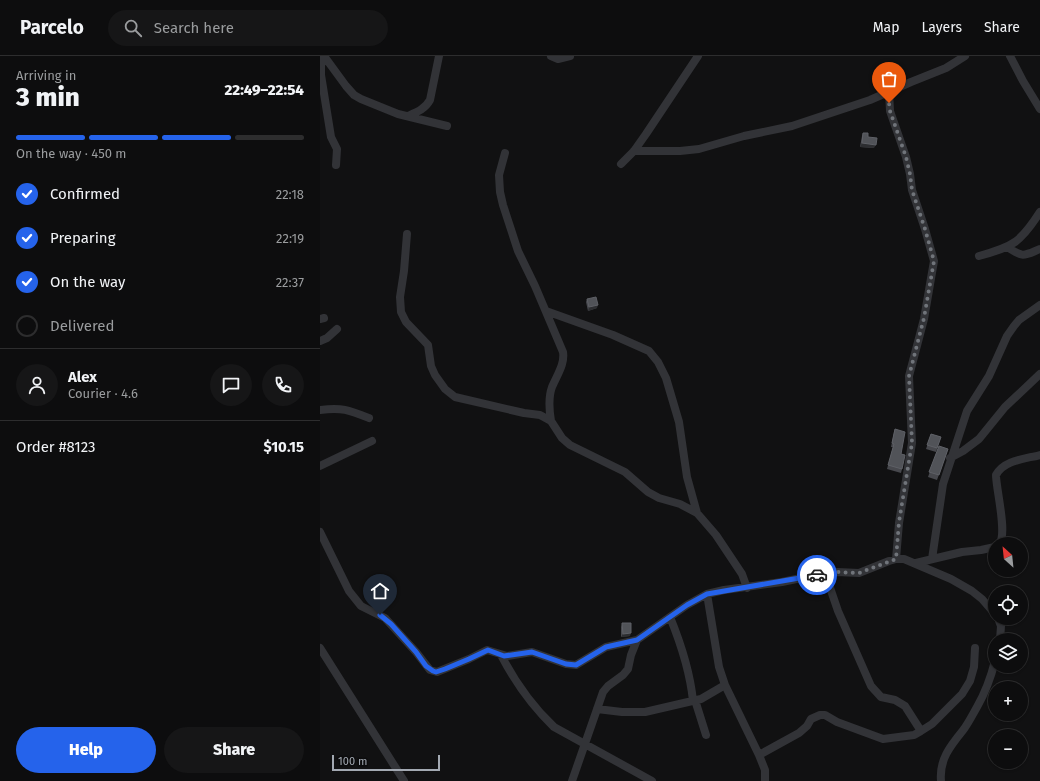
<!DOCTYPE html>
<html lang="en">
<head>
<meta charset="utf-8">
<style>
  :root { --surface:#0d0d0e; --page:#161617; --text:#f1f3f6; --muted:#9a9c9e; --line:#2d2d2e; --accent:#2563eb }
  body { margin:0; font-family:"Fira Sans",sans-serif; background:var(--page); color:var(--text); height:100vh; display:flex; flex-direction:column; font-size:15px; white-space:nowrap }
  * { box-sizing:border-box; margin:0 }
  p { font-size:13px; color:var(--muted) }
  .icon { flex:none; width:22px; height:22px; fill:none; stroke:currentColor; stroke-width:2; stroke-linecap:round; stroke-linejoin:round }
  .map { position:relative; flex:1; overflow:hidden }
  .drawer { display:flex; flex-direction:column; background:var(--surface); width:320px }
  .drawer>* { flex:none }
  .needle { width:26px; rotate:333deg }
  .buttons { position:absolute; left:668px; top:481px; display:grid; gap:8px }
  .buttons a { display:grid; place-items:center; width:40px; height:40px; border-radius:50%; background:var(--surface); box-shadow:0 1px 3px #0004,0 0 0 1px var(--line); font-size:20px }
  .scale { position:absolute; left:12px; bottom:10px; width:108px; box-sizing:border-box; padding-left:4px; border:2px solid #a3a9b2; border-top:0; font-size:11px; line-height:14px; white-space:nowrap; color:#a3a9b2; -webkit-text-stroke:3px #0c0c0d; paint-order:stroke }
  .pin { position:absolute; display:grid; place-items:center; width:34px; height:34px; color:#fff; margin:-41px -17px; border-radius:50% 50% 50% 0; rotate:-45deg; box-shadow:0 0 4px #0007 }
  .pin .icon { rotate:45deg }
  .courier { position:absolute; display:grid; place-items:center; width:40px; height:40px; margin:-20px; border:3px solid #2563eb; border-radius:50%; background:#fff; color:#222; box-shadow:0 1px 5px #0007 }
  .summary em { font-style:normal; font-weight:800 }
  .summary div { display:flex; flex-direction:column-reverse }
  .summary { display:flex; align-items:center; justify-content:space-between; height:68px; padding:0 16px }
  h1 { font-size:26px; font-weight:800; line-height:30px }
  .bar { display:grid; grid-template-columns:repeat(4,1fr); gap:6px 4px; align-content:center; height:48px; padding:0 16px }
  .bar i { height:5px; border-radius:3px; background:var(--line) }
  .bar .on { background:var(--accent) }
  .bar p { grid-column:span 4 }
  .line { display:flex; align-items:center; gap:10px; padding:0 16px; border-top:1px solid var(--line) }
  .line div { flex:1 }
  .round { display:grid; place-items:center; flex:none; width:42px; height:42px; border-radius:21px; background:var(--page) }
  ol { padding:0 16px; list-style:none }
  li { display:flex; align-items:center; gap:12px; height:44px }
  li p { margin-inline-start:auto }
  li .icon { padding:4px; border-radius:50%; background:var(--accent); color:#fff; stroke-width:4 }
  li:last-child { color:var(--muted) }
  li i { width:22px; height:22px; border:2px solid var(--line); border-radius:50% }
  .primary-button { display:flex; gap:8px; margin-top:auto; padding:8px 16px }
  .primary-button a { flex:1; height:46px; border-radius:24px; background:var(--accent); color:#fff; font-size:16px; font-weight:800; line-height:46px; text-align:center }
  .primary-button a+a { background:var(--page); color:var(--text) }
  header { display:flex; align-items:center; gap:24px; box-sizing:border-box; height:56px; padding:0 20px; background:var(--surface); border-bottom:1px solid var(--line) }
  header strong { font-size:19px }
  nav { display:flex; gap:22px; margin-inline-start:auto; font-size:14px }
  .search { width:280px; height:36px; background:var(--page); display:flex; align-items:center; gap:10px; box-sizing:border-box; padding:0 14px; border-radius:22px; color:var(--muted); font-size:15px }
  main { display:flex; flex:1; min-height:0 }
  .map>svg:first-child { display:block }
</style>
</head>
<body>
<header>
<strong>Parcelo</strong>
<div class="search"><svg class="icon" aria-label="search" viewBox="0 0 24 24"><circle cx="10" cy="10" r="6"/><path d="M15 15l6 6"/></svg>Search here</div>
<nav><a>Map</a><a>Layers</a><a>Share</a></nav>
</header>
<main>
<section class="drawer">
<div class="summary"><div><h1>3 min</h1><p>Arriving in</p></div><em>22:49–22:54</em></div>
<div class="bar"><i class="on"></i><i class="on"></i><i class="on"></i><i></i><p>On the way · 450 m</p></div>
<ol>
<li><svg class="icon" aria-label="check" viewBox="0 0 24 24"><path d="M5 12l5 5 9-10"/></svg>Confirmed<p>22:18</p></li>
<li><svg class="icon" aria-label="check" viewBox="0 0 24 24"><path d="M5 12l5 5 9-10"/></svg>Preparing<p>22:19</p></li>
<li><svg class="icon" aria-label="check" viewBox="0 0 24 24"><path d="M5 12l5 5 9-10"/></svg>On the way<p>22:37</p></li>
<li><i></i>Delivered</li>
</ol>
<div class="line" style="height:72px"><a class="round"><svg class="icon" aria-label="person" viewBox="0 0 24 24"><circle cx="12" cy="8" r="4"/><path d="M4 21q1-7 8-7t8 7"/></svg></a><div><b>Alex</b><p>Courier · 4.6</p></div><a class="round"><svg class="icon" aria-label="chat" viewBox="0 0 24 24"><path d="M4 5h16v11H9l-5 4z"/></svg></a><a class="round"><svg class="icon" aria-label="phone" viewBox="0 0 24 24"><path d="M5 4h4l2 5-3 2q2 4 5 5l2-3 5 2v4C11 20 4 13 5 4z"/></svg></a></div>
<div class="line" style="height:52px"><div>Order #8123</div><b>$10.15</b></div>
<div class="primary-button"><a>Help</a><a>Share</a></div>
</section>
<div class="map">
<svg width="720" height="725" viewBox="0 0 720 725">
  <rect width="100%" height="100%" fill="#111112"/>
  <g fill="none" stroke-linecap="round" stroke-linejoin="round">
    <path stroke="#323337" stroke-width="8" d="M3 0 1 10V19L11 81 17 93 16 109
      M4 0 26 30 34 39 41 43 78 58 127 70
      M231 0 238 3 250 0
      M690 0 703 25 720 53
      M569 35 570 55 586 101 590 118 592 134 605 173 614 205 604 263 589 320 592 387 579 467 576 503
      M88 60C97 56 105 53 110 44L119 0
      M314 95H360L379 93 424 80 472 70 550 44 591 26 626 12 645 0
      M185 97 179 119 180 136 183 149 198 195 215 230 243 296C245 308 237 319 232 331 228 342 229 353 231 365
      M301 108 314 95 326 78 378 0
      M87 178 84 215 80 241 81 256 86 266 108 289 111 310 115 319 125 333 135 341 204 357 220 359 231 365 242 382 250 389 305 416 328 436 339 442 360 448 377 457 396 479 422 518 427 532
      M687 191C704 202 703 200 720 193
      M659 200C693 191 701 186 720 156
      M226 255 293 279 329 295 338 306 346 322 359 366 367 421 377 457
      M0 263 4 262
      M0 285 7 282 17 273
      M0 354C22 351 29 354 49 362
      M630 402 643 395 659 383 685 351 720 318
      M0 410 52 385
      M0 476 29 535 41 550 65 562 96 596 110 614 117 616 149 603 167 594 187 600 212 596 246 608 256 609 286 591 317 584
      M679 488C688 479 676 433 676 419 684 404 705 403 720 399
      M612 503 623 428 647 355 669 320 687 280 694 270 699 264 720 249
      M596 507 642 496 661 494 675 491
      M505 517 518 555 551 630 561 641 575 644 585 650 601 675
      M387 538 399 611 405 629 439 699 445 714V725
      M350 561C361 588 370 615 373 645
      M678 562 681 570 680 584
      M0 592 84 725
      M181 599C195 626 212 650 234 671L332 725
      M375 644 386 679
      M277 653 302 656H325L381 643 405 629
      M439 699 479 677 487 670 491 663 500 659H505L517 666 563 683 594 679 601 675 612 668 642 638 650 625 654 611 655 592
      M252 725 283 636 288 630 303 619 308 613 311 599 317 584 367 549 387 538 404 534 462 526 505 517 517 516 539 517 569 505 576 503H584L631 523 652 535 662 543 675 558
      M621 725C619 703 631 689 644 673 649 666 653 658 657 651 665 637 671 621 675 605"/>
  </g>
  <path fill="#47484d" d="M543 77 548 81 554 92 540 91 542 80Z
    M267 243 277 252 268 255 266 246Z
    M575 373 581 398 582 413 581 417 567 413 573 391H571L574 376Z
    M611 378 621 381 616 396 606 393Z
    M619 390 628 393 617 424 608 421Z
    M302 567 310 580 301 581V571Z"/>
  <path fill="#2d2e31" d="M542 87 556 89 554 92 540 91Z
    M278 249 277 252 268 255 269 251Z
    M311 577 310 580 301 581 303 578Z"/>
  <path fill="#515358" stroke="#5e6066" d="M543 77H548V81L557 82 556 89 542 87Z
    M276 241 278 249 269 251 267 243Z
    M575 373 585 376 581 398 585 399 582 413 568 409 574 388 572 387Z
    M611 378 621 381 617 392 607 389Z
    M619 390 628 393 619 419 609 416Z
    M302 567H311V577L303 578Z"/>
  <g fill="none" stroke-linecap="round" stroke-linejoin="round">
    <path stroke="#70747a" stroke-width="4" stroke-dasharray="0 7.2" d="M497 519 517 516 539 517 576 503 579 466 592 387 589 320 604 262 614 205 605 173 592 134 590 118 586 101 570 55 569 47"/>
    <path stroke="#2563eb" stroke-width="5" d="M60 559 71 568 96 596 106 610 113 615 116 616 125 613 149 603 168 594 184 600 212 596 246 608 256 609 286 591 317 584 367 549 387 538 497 519"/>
  </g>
</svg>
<div class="buttons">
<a><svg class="needle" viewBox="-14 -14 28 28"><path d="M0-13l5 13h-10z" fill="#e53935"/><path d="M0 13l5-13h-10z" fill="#9a9c9e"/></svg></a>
<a><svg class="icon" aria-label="locate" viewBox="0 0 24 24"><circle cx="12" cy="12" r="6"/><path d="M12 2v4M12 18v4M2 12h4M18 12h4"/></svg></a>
<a><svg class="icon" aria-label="layers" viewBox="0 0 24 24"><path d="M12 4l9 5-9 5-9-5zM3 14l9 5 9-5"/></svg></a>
<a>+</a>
<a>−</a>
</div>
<div class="scale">100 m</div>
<div class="pin" style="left:569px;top:47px;background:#ea580c"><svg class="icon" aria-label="bag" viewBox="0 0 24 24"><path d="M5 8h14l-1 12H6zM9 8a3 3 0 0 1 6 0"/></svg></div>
<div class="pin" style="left:60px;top:559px;background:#1f2937"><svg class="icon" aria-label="home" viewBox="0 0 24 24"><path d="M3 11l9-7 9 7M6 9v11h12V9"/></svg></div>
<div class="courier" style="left:497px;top:519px"><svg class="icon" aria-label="car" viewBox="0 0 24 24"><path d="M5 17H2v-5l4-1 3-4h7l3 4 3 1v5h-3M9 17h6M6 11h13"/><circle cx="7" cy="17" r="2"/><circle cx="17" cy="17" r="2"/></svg></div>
</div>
</main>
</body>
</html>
